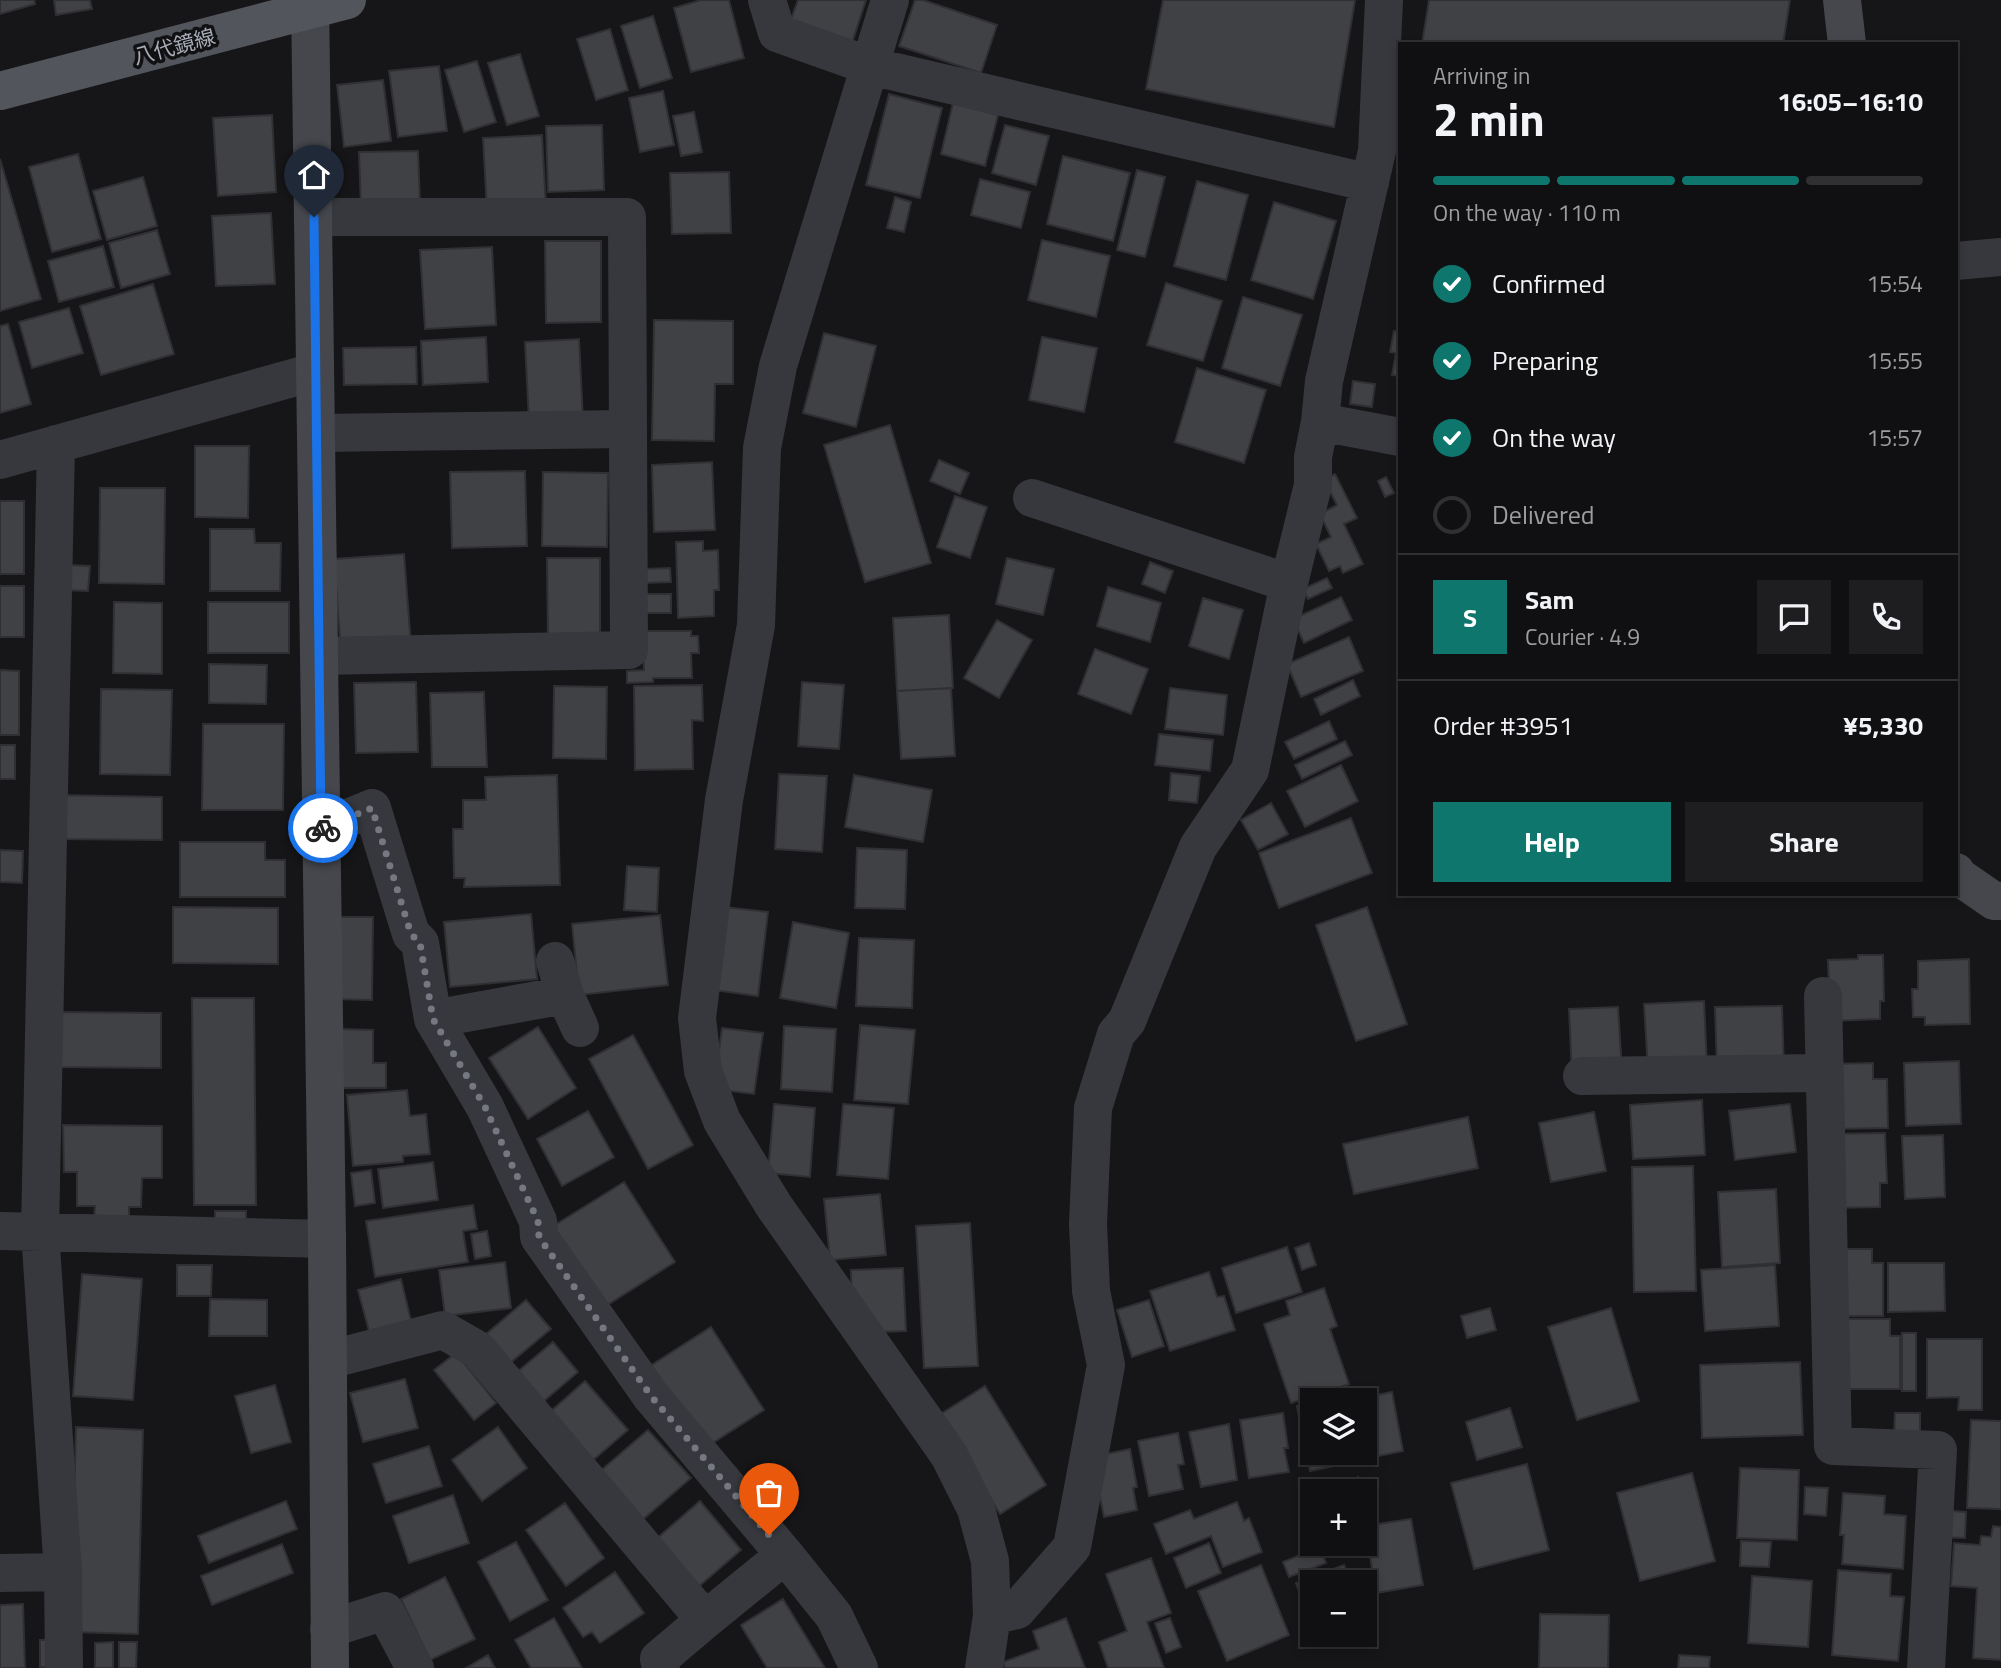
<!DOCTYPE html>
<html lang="en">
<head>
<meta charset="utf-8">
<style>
  :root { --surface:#101012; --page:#1e1e20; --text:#f1f3f6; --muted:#9c9d9f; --line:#303032; --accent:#0f766e }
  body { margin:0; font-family:"Titillium Web","Noto Sans JP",sans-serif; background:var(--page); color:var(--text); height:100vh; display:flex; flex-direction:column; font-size:26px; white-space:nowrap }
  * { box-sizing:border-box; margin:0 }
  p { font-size:23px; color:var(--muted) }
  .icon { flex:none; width:38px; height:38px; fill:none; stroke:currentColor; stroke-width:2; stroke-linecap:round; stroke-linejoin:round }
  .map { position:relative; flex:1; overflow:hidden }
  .panel { position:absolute; left:1398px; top:42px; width:560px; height:854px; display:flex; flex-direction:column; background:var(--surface); border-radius:0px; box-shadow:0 4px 10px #0003,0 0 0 2px var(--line) }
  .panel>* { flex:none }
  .controls { position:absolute; left:1300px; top:1388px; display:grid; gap:14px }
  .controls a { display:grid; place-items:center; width:77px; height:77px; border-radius:0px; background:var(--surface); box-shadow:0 4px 10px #0003,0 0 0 2px var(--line); font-size:35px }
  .pin { position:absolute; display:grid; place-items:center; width:60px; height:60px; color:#fff; margin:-72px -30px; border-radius:50% 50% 50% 0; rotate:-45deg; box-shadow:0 0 7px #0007 }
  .pin .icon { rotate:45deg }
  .courier { position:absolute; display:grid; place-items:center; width:70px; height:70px; margin:-35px; border:5px solid #1a73e8; border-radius:50%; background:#fff; color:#222; box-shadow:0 2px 9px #0007 }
  .overview em { font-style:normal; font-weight:700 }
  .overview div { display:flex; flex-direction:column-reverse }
  .overview { display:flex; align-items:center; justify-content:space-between; height:119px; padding:0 35px }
  h1 { font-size:46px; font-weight:700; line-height:52px }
  .bar { display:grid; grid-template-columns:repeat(4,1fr); gap:10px 7px; align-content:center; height:84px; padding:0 35px }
  .bar i { height:9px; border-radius:5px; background:var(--line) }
  .bar .active { background:var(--accent) }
  .bar p { grid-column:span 4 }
  .line { display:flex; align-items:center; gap:18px; padding:0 35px; border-top:2px solid var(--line) }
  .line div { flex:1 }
  .round { display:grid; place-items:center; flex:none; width:74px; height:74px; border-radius:0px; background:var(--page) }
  ol { padding:0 35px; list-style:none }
  li { display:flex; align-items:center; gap:21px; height:77px }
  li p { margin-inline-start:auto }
  li .icon { padding:7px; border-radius:50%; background:var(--accent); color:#fff; stroke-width:4 }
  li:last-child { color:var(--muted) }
  li i { width:38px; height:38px; border:4px solid var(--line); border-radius:50% }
  .button { display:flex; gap:14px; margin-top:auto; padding:14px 35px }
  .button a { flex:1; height:80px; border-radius:0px; background:var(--accent); color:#fff; font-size:28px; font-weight:700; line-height:80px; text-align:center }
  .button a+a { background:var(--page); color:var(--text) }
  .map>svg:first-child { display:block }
</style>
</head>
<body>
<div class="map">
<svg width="2001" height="1668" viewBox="0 0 2001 1668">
  <rect width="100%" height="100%" fill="#161618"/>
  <path fill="#404145" stroke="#303034" stroke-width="2" d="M0 0H34L35 4 0 14Z
    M54 0H90L92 9 56 15Z
    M701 0H729L744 58 691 72 674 8Z
    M798 0H866L852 43 790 22Z
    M915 0H923L997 25 981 73 899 46Z
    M1163 0H1355L1334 127 1146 89Z
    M1429 0H1790L1783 44H1422Z
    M653 16 672 78 640 88 621 26Z
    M610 29 628 90 596 100 577 39Z
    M520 54 539 116 507 125 488 63Z
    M477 61 496 122 464 132 445 70Z
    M439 66 447 131 398 137 389 71Z
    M383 80 391 141 344 147 337 85Z
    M663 91 674 145 640 152 629 98Z
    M889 94 942 108 920 198 866 185Z
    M953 103 998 115 985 166 941 154Z
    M694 112 702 152 681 156 673 116Z
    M272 115 276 192 218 196 213 118Z
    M602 125 604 190 548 192 546 126Z
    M1005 125 1049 136 1036 185 992 173Z
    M542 135 546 208 487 211 483 138Z
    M418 151 420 205 361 207 359 152Z
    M78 154 101 239 52 252 29 167Z
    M1063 156 1130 173 1113 241 1047 224Z
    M0 159 41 299 0 311Z
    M1137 170 1165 177 1145 257 1117 250Z
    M729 172 731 233 672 234 670 173Z
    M143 177 157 226 107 240 93 191Z
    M980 179 1030 192 1021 228 971 215Z
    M1197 181 1248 195 1226 280 1174 266Z
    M895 197 911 202 904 232 887 228Z
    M1274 202 1336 221 1313 299 1251 280Z
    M271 213 275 284 216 286 212 216Z
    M157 230 170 274 121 288 109 243Z
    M1042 240 1110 256 1096 317 1028 300Z
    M545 241H601V322L546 323Z
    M103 246 114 287 59 302 48 261Z
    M492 247 496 325 425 329 420 250Z
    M1166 283 1222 301 1203 361 1147 345Z
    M153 284 174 354 101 375 80 306Z
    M1243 297 1302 315 1280 386 1222 368Z
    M69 308 83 353 32 368 19 322Z
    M654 320 733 321V384H715L714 441 652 440Z
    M8 324 31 404 0 413V326Z
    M1394 331 1400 332V376L1392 375 1396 353 1390 352Z
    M824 333 876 346 856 427 803 413Z
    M486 337 488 382 423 385 421 341Z
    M1042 337 1097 348 1084 412 1029 400Z
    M579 339 583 420 529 422 525 342Z
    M416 347 417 384 344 385 343 348Z
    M1197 368 1266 390 1244 463 1175 442Z
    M1353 381 1375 384 1372 407 1350 404Z
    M890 425 931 563 865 582 824 445Z
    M195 446H249L248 518 195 517Z
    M939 460 969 473 960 494 930 481Z
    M712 462 715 530 654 532 652 465Z
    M525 471 527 546 452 548 450 472Z
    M543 472 608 473 607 547 542 546Z
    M1335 474 1357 518 1344 524 1363 564 1343 573 1340 566 1329 571 1316 544 1331 537 1320 514 1337 505 1324 480Z
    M1386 477 1394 493 1385 497 1378 481Z
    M100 488H165L164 584 99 583Z
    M955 496 987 507 970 558 937 547Z
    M0 501H24V574H0Z
    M210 529H254L255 543H281L280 591H210Z
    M703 541V551L718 550 719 590H714V616L678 618 676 542Z
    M404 554 411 646 341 651 334 559Z
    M547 558H600V646L548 645Z
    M1007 558 1054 569 1043 615 996 604Z
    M1150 562 1173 571 1165 593 1142 584Z
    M67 565 90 566 88 591 65 590Z
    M670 568 671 582 644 583V569Z
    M1327 578 1332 588 1308 599 1303 589Z
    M0 586H24V637H0Z
    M1108 587 1161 603 1150 642 1097 626Z
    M645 594H671V613H645Z
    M1341 597 1352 620 1304 643 1293 619Z
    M1203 598 1243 610 1229 659 1189 646Z
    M114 602 162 603V674L113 673Z
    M208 602H289V653H208Z
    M949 615 953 688 897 691 893 618Z
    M997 620 1032 640 999 698 964 678Z
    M642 631H691V636H698L699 653H691L692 678H653V682L627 683V671L644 670Z
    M1349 637 1363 671 1301 697 1287 664Z
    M1095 649 1148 669 1131 714 1078 694Z
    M209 664 267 665 266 704 209 703Z
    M0 670 19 671V735H0Z
    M1353 680 1360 696 1321 715 1314 699Z
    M416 682 418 752 356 753 354 683Z
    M802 682 844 685 839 749 798 746Z
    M702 685 703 721 692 720 693 769 635 770 634 686Z
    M554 686 607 687 606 759 553 758Z
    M951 688 955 756 901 759 897 691Z
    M1170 688 1227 695 1223 735 1165 729Z
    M101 689 172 690 170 775 100 774Z
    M484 692 487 767H432L430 693Z
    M1329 721 1337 739 1294 759 1285 742Z
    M203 724H284L283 810H202Z
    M1159 734 1213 740 1210 771 1155 765Z
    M1345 741 1352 755 1302 779 1295 765Z
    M0 745H15V779H0Z
    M1341 765 1358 801 1305 827 1287 791Z
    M1171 773 1200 776 1197 803 1169 800Z
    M779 774 827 776 822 852 775 849Z
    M557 775 560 885 464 887 465 878H454L453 829H463V800H486L485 777Z
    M854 775 932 790 923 842 845 827Z
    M56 795 162 797V840L56 839Z
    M1271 803 1288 834 1258 850 1241 820Z
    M1351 818 1372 873 1279 908 1259 853Z
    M180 842H265V860H285V897H180Z
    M857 848 907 850 905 909 855 908Z
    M0 850 23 851 22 883 0 882Z
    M627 866 659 868 657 912 624 910Z
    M716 906 768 912 758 996 706 989Z
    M173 907 278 908V964L173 963Z
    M1367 907 1407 1024 1356 1041 1316 925Z
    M531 914 537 979 450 987 444 922Z
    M660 915 668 985 579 995 572 924Z
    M332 917H373L372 1000 331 999Z
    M793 922 849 933 836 1008 780 998Z
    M859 938 914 940 912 1008 856 1006Z
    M1858 955H1883L1884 1001H1880V1019L1830 1021 1828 960 1858 959Z
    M1969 959 1970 1024 1925 1025V1017H1913L1912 989H1918V961Z
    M192 998H254L256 1205H194Z
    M1704 1001 1707 1066 1648 1070 1644 1004Z
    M1782 1006 1784 1069 1717 1070 1715 1007Z
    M1618 1007 1622 1071 1572 1074 1569 1009Z
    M56 1012 161 1013V1068L55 1067Z
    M860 1025 915 1030 908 1104 854 1100Z
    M784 1026 836 1029 832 1092 781 1089Z
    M538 1027 576 1088 528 1119 489 1058Z
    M722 1028 763 1033 754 1094 714 1089Z
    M339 1029 373 1030V1063H386V1088H339Z
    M633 1035 693 1145 648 1169 589 1059Z
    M1959 1061 1961 1124 1906 1126 1904 1063Z
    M1873 1063V1079H1887L1888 1128 1830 1129 1829 1064Z
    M407 1090 410 1116 426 1114 430 1154 403 1156V1162L353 1166 347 1095Z
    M1702 1100 1705 1155 1633 1159 1630 1105Z
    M774 1104 815 1108 810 1177 768 1173Z
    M843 1104 894 1108 888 1179 837 1175Z
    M1790 1104 1796 1152 1735 1160 1729 1111Z
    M588 1111 614 1157 562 1186 537 1139Z
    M1594 1112 1606 1171 1551 1182 1539 1123Z
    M1468 1117 1478 1168 1354 1194 1343 1144Z
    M63 1125 162 1126V1178H142L141 1207H129V1222H94L95 1206H77V1172H64Z
    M1885 1133 1887 1183H1880V1207L1831 1208 1829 1134Z
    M1943 1135 1945 1197 1905 1199 1902 1136Z
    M433 1162 438 1200 383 1208 378 1169Z
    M1693 1166 1696 1291 1634 1292 1632 1167Z
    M371 1170 375 1203 355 1206 351 1173Z
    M624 1182 675 1262 601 1309 550 1228Z
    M1776 1189 1780 1263 1722 1267 1718 1192Z
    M880 1194 886 1255 830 1260 824 1199Z
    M473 1205 477 1229 463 1231 468 1262 375 1277 366 1221Z
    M215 1211H246V1230H215Z
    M970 1223 978 1366 924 1368 916 1226Z
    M487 1231 491 1256 475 1259 471 1234Z
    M1309 1243 1316 1265 1302 1270 1295 1248Z
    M1287 1247 1302 1292 1236 1313 1222 1268Z
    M1829 1249H1872V1263H1883V1316H1831Z
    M505 1262 511 1308 445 1316 439 1270Z
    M1888 1263H1944L1945 1311 1888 1312Z
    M177 1265H212L211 1296H177Z
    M1775 1265 1779 1326 1705 1331 1701 1270Z
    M903 1268 906 1331 853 1333 851 1270Z
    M1209 1272 1217 1297 1224 1296 1235 1330 1170 1351 1150 1291Z
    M82 1274 142 1279 133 1400 73 1396Z
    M401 1279 411 1321 369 1331 358 1290Z
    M1324 1288 1337 1326 1330 1329 1349 1384 1291 1403 1264 1324 1290 1315 1286 1301Z
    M210 1299 267 1300V1336H209Z
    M526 1300 551 1329 510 1363 486 1334Z
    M1149 1300 1164 1346 1132 1357 1117 1310Z
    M1490 1308 1496 1330 1467 1338 1461 1316Z
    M1611 1308 1639 1401 1577 1420 1548 1327Z
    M1837 1319H1890V1336H1900V1389H1848Z
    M711 1327 764 1410 703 1449 650 1366Z
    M1902 1333H1916V1391H1902Z
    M1927 1339H1982V1410H1958L1959 1397 1927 1398Z
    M553 1342 578 1372 537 1407 511 1377Z
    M456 1353 496 1403 474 1420 434 1370Z
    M1800 1362 1803 1435 1702 1438 1700 1365Z
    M405 1379 418 1428 363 1442 350 1393Z
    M585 1381 628 1430 585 1467 543 1418Z
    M275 1385 291 1442 251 1453 235 1396Z
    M985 1386 1046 1485 1000 1514 939 1415Z
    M1392 1392 1403 1451 1359 1460 1358 1452H1365V1400H1351Z
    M1312 1403V1452H1340L1343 1464 1310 1471 1297 1406Z
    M1510 1408 1522 1447 1477 1460 1466 1422Z
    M1283 1413 1288 1448H1284L1289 1472 1249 1478 1240 1420Z
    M1895 1413H1920V1439L1894 1438Z
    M1971 1420 2001 1421V1509L1967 1508Z
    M1229 1424 1237 1480 1201 1487 1189 1432Z
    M76 1427 143 1430 138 1634 71 1632Z
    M498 1427 527 1468 482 1501 452 1460Z
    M648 1430 691 1478 641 1521 599 1472Z
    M1178 1433 1184 1464 1178 1465 1183 1489 1149 1496 1138 1441Z
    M429 1446 442 1486 386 1503 373 1464Z
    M1130 1449 1137 1487 1133 1488 1137 1510 1104 1517 1092 1457Z
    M1527 1464 1549 1550 1474 1569 1451 1483Z
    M1740 1468 1799 1470 1797 1540 1737 1538Z
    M1692 1473 1715 1561 1640 1581 1617 1493Z
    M1358 1477 1375 1496 1365 1505V1491H1342Z
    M1805 1487 1828 1488 1826 1516 1804 1514Z
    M1843 1493 1885 1496 1884 1514 1906 1516 1903 1569 1842 1564 1844 1535H1840Z
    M453 1495 469 1543 409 1563 393 1516Z
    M286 1501 297 1529 209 1563 198 1536Z
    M700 1501 741 1550 697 1588 656 1539Z
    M1237 1502 1244 1521 1249 1518 1262 1552 1223 1567 1211 1536 1166 1554 1154 1524 1190 1510 1194 1519Z
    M565 1503 604 1558 566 1586 526 1530Z
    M1938 1510 1966 1512 1965 1538 1937 1537Z
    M1411 1519 1423 1585 1376 1593 1365 1526Z
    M1993 1526 2001 1527V1660L1973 1658 1977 1588 1951 1586 1954 1543 1980 1545 1981 1536 1991 1537Z
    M1741 1541 1771 1542 1769 1567 1740 1566Z
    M516 1542 548 1600 510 1621 478 1562Z
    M1209 1543 1221 1573 1186 1588 1174 1558Z
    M282 1544 293 1573 212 1605 201 1576Z
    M1320 1547 1326 1563 1289 1577 1283 1562Z
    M1151 1558 1171 1613 1147 1622 1164 1668H1108L1099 1642 1127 1631 1106 1574Z
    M1261 1565 1289 1635 1227 1661 1198 1591Z
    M1344 1565 1351 1582H1312V1611L1307 1613 1296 1583Z
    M1838 1570 1891 1574 1890 1596 1904 1597 1898 1661 1832 1655Z
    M615 1572 644 1613 600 1643 592 1632 583 1637 563 1608Z
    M1752 1576 1812 1581 1808 1647 1748 1643Z
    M445 1577 475 1639 430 1660 401 1599Z
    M783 1599 825 1668H767L743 1629 741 1625Z
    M23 1604 25 1668H0V1605Z
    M1540 1614 1609 1615 1608 1668H1539Z
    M554 1618 582 1668H531L515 1640Z
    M1066 1618 1085 1668H1005L1003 1662 1039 1649 1033 1631Z
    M1170 1618 1181 1647 1166 1653 1155 1623Z
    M40 1640H57V1667H40Z
    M113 1642V1668H95V1643Z
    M119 1642H137L136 1668H119Z
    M488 1655 495 1668H466Z
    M1679 1655 1710 1657 1709 1668H1678Z"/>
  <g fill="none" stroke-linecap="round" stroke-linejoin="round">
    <path stroke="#37383d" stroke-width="38" d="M767 0 777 33 870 66 1370 183
      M890 0 778 366 762 448 756 625 724 800 697 1018 703 1071 722 1121 774 1206 949 1455 976 1509 990 1561 992 1616 984 1668
      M314 217H627L629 650 319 656
      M1956 261 2001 257
      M1320 422 1400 437
      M316 433 628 429
      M56 444 40 1232 63 1572 64 1668
      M0 460 314 372
      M1032 498 1289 583
      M321 829 372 808 411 934 420 943 433 1019 485 1107 538 1221 539 1237 651 1396 785 1555 705 1620
      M555 961 565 995
      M1823 996 1833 1446 1938 1450 1926 1668
      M433 1019 565 995 580 1028
      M1582 1076 1824 1073
      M0 1231 327 1239
      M328 1360 443 1330 478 1350 705 1620 659 1659 661 1668
      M785 1555 834 1616 859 1668
      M0 1573 63 1572
      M992 1616 1017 1610 1072 1547 1106 1365 1091 1291 1088 1224 1093 1108 1116 1034 1127 1021 1198 847 1250 770 1289 583 1313 485V457L1320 422 1324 381 1377 151 1384 0
      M329 1629 385 1611 415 1668"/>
    <path stroke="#45474d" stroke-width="38" d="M310 0 327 1239 330 1668
      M1842 0 1847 44
      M1956 872 1958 876 1994 901H2001"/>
    <path stroke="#53555c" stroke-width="38" d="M0 91 347 0"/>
  </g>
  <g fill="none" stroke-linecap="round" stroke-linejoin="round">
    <path stroke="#757880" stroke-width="7" stroke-dasharray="0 12.6" d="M323 828 372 808 411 934 420 943 433 1019 485 1107 538 1221 539 1237 651 1396 769 1535"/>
    <path stroke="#1a73e8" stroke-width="9" d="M314 217 321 828H323"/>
  </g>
  <g text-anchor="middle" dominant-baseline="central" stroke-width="7" stroke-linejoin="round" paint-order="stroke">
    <g font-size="21" fill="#a8adb8" stroke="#111113">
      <text transform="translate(174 46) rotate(-15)">八代鏡線</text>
    </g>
  </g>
</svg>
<div class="controls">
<a><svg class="icon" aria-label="layers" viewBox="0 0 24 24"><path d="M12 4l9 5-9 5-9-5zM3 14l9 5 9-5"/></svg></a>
<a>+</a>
<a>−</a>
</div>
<div class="pin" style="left:769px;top:1535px;background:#ea580c"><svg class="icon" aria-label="bag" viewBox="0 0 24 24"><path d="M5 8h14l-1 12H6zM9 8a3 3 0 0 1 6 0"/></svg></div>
<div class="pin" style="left:314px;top:217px;background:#1f2937"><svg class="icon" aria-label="home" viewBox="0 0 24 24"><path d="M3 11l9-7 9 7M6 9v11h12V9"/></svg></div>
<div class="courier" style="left:323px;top:828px"><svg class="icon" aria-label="bike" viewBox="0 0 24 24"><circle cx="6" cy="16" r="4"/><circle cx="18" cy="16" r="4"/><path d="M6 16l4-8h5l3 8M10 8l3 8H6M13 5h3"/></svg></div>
<section class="panel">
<div class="overview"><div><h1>2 min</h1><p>Arriving in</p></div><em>16:05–16:10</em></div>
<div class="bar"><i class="active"></i><i class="active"></i><i class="active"></i><i></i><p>On the way · 110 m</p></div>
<ol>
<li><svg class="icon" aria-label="check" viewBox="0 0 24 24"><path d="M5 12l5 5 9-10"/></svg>Confirmed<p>15:54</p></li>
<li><svg class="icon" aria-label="check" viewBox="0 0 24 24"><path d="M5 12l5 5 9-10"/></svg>Preparing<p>15:55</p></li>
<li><svg class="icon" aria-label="check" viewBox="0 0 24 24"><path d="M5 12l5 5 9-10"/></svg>On the way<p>15:57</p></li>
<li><i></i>Delivered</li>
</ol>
<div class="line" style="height:126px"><b class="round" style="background:var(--accent);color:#fff">S</b><div><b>Sam</b><p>Courier · 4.9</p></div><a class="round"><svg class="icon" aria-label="chat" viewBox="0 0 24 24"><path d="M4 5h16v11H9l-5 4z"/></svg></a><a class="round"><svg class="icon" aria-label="phone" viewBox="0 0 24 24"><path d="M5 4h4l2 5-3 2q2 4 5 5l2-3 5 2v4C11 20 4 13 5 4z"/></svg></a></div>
<div class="line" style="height:91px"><div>Order #3951</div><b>¥5,330</b></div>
<div class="button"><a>Help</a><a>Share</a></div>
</section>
</div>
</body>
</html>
